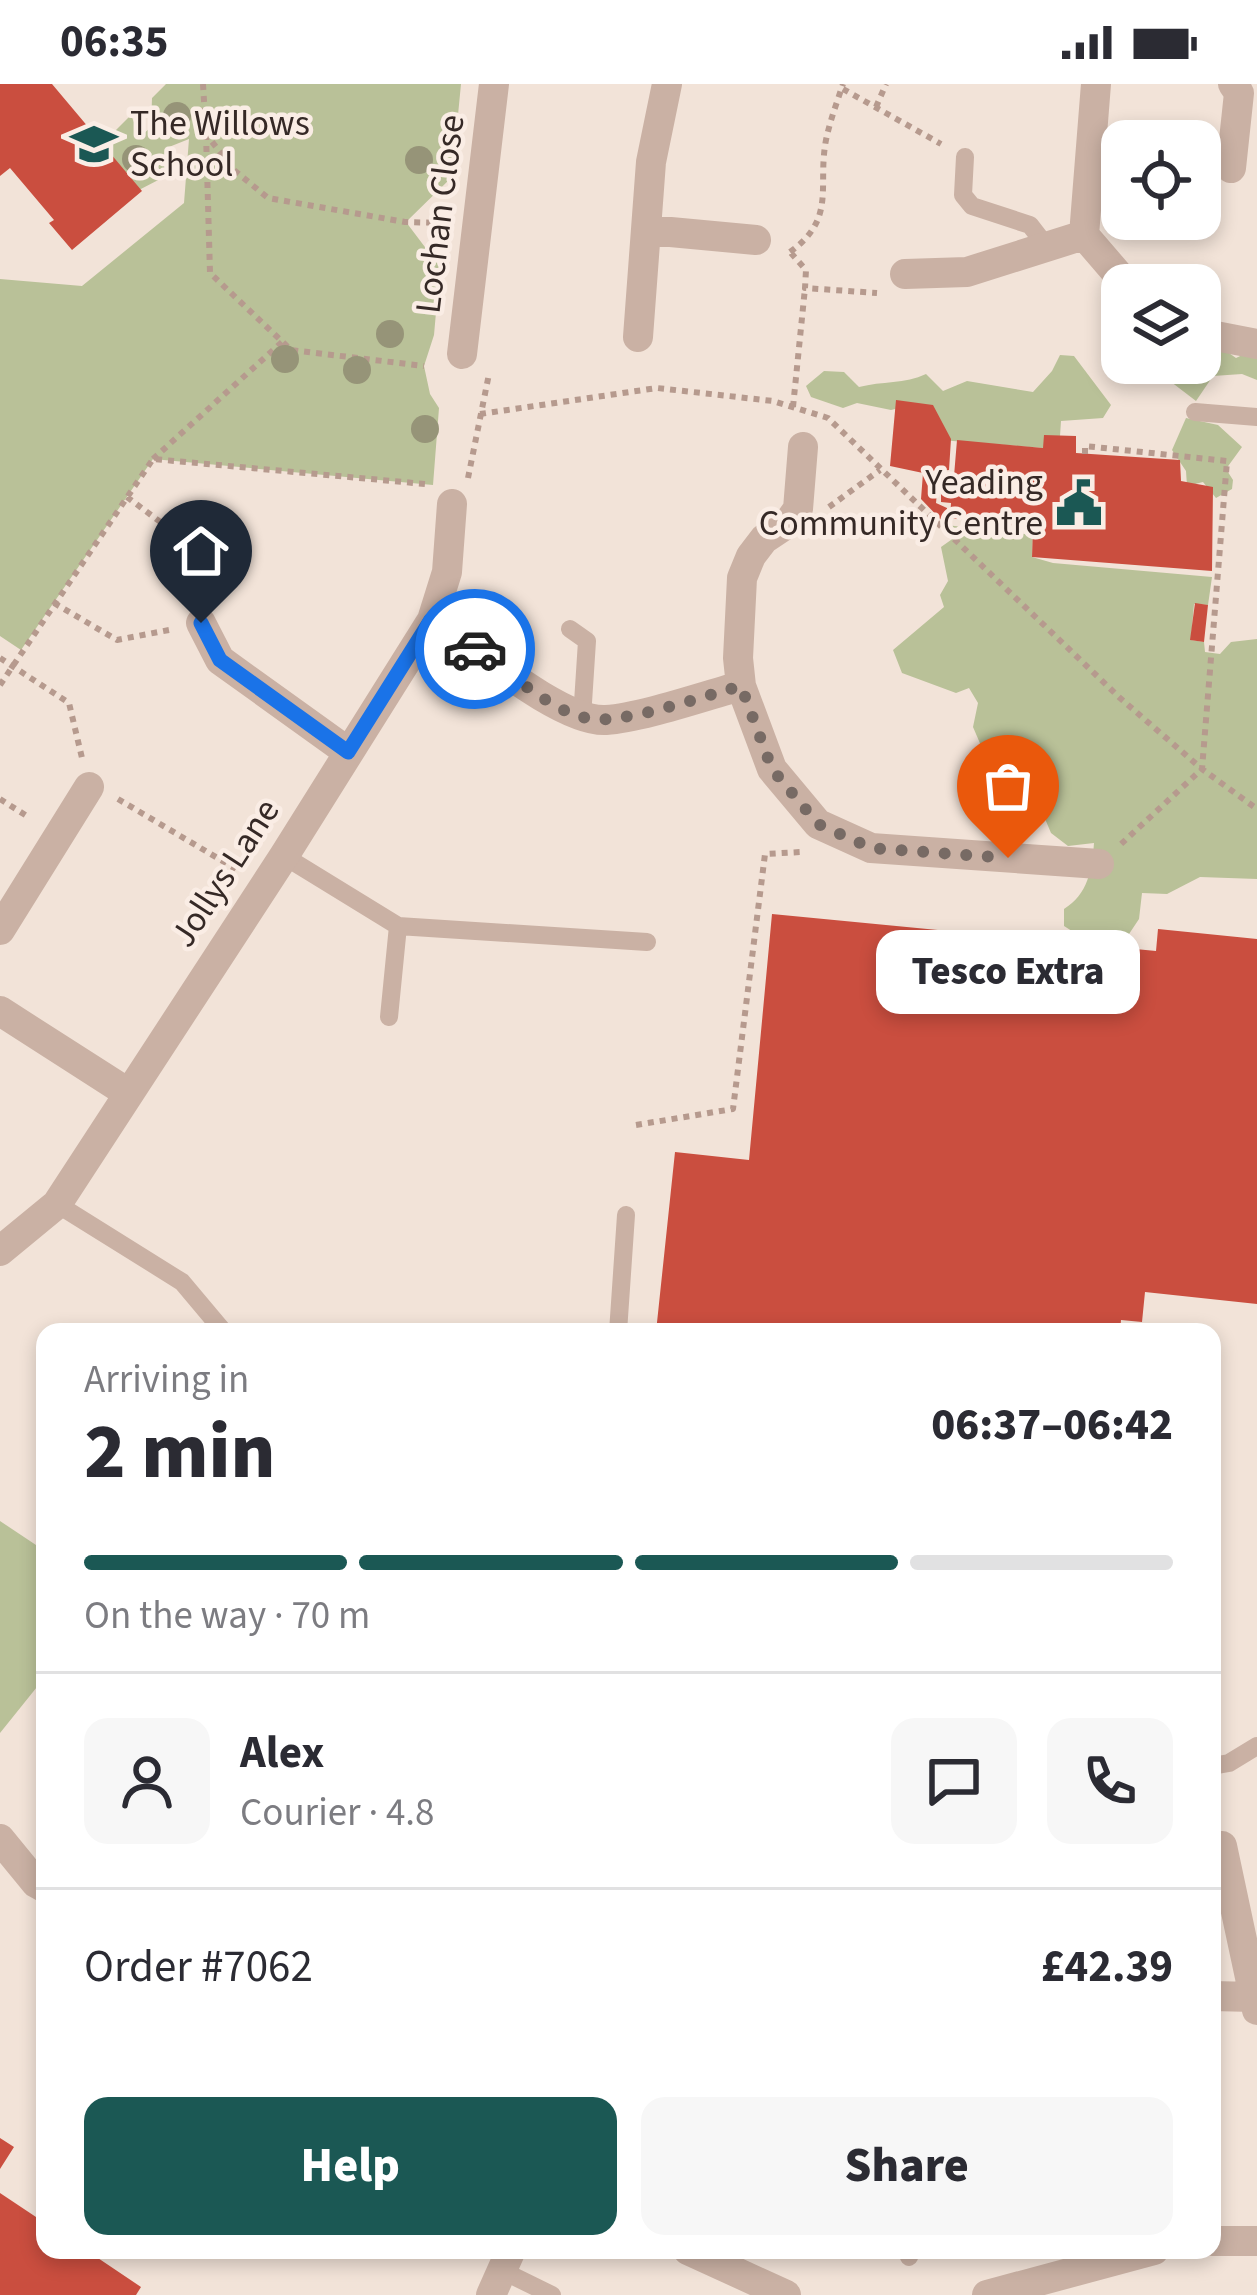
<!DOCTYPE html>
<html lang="en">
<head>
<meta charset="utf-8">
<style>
  :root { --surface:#fff; --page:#f7f7f7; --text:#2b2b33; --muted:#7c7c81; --line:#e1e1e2; --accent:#1b5854 }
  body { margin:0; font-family:"Source Sans 3",sans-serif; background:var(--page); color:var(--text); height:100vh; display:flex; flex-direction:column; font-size:45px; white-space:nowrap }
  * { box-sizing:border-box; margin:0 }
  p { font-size:39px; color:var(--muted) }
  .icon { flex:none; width:66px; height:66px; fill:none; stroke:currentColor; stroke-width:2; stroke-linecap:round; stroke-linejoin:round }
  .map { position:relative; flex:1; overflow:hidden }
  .sheet { position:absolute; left:36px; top:1239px; width:1185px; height:936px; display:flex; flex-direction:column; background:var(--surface); border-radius:24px; box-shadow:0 6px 18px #0003 }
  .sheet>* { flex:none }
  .tools { position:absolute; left:1101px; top:36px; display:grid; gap:24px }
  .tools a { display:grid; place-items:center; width:120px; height:120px; border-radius:24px; background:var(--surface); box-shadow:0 6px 18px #0003; font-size:60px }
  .pin { position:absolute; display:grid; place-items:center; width:102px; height:102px; color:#fff; margin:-123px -51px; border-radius:50% 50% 50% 0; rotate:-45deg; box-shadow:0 0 12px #0007 }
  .pin .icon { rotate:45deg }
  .courier { position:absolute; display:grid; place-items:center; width:120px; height:120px; margin:-60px; border:9px solid #1a73e8; border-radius:50%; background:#fff; color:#222; box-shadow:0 3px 15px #0007 }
  .bubble { position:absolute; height:84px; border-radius:24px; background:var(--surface); box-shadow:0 6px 18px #0003; font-size:39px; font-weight:800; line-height:84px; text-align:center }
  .headline em { font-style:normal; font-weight:800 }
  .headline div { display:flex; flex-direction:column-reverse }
  .headline { display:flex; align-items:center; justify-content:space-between; height:204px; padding:0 48px }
  h1 { font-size:78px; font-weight:800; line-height:90px }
  .bar { display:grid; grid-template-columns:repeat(4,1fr); gap:18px 12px; align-content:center; height:144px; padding:0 48px }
  .bar i { height:15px; border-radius:9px; background:var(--line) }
  .bar .active { background:var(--accent) }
  .bar p { grid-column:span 4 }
  .line { display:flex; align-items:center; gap:30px; padding:0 48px; border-top:3px solid var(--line) }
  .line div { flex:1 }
  .round { display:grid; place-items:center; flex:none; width:126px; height:126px; border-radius:24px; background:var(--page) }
  .primary-button { display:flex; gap:24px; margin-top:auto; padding:24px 48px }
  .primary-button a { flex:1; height:138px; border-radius:24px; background:var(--accent); color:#fff; font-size:48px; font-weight:800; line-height:138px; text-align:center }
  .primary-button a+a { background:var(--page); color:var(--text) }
  .status { display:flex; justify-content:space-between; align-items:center; height:84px; padding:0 60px; background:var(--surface); direction:ltr }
  .status svg { height:33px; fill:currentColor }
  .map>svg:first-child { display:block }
</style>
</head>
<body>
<div class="status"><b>06:35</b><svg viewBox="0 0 49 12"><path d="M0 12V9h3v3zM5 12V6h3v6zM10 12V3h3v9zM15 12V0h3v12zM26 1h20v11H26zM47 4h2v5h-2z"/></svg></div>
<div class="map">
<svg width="1257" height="2211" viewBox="0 0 1257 2211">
  <rect width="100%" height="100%" fill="#f2e3d8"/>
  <path fill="#b9c198" d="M166 0H461L452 93 406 138 440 183 434 251 424 282 430 310 439 324 433 401 153 375 21 566 0 552V195L82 202 184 119 189 55 169 63 166 92 137 107 94 68 131 31 140 53 151 43 152 14Z
    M1200 260H1216L1236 274 1257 264V296L1242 290 1213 292 1196 317 1162 291 1169 279H1200Z
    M1060 271 1074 272 1111 321 1103 334 1061 337 1060 352 1043 364 927 355 912 321 891 326 857 319 843 324 811 313 806 302 824 287 844 288 859 303C882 297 905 300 926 290L943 307 967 297 1033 308 1052 287Z
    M1186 334 1218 341 1242 363 1226 385 1233 396 1232 405 1216 414 1203 398 1187 402 1186 387 1172 366Z
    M946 441 1033 451 1032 473 1053 479 1212 493 1208 521 1194 520 1191 556 1204 558 1205 568 1220 570 1231 558 1257 555V795L1200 793 1167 810 1142 809 1139 835 1127 853 1106 849 1086 856 1064 842V825C1088 810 1092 786 1094 759L1068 762 1051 749 1043 730 1028 729 1003 708 1009 691 1006 679 985 671 973 643 978 619 969 604 956 609 902 589 893 566 944 523 940 511 948 497 941 463 958 451Z
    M0 1437 45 1467V1593L0 1649Z"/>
  <path fill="#ca4e3f" d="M0 0H52L142 107 72 166 49 139 54 136 10 84 0 92Z
    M896 316 933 321 951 355 949 386 939 387 936 419 947 424 946 441 921 415 923 389 890 382Z
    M1044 351 1076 352V369L1180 376 1181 397 1213 403 1212 487 1032 473 1033 444 950 434 951 419 941 418V391L954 392 957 356 1043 364Z
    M1195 519 1208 521 1204 558 1190 556Z
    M772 830 1156 867 1158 845 1257 855V1220L1145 1208 1142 1238 1121 1236 1120 1248H656L675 1068 749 1076Z
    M0 2054 14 2063 0 2085Z
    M0 2109 45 2139V2166H86L141 2203 136 2211H0Z"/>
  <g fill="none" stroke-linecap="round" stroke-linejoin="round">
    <path stroke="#b69a8e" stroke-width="6" stroke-dasharray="6 6" stroke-linecap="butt" d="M203 0 206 50 234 86 268 114 405 138 444 139
      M843 5 941 60
      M876 23 886 0
      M206 50 210 189 291 266 424 282
      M790 168C837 134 817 103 826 56 830 37 837 18 843 0
      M791 169 806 186 805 204 877 209
      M793 323 805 204
      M480 330 657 304 773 317 828 334 1120 614 1202 685 1257 725
      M1085 370V362L1227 377 1202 685 1120 761
      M153 375 282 258
      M468 394 489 290
      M127 413 175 449 174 479 188 509
      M829 423 880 386
      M54 519 117 556 174 545
      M0 574 69 619 82 674
      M0 601 153 375 425 400
      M0 715 30 734
      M118 715 236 785
      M636 1041 733 1025 765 770 801 768"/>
    <path stroke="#cab1a4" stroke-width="18" d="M965 73 963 111 972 122 1030 141 1047 163
      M1195 328 1257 333
      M570 545 587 557 582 634
      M284 772 398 842 647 858
      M389 933 398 842
      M57 1120 182 1198 224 1248
      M618 1248 626 1131
      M1212 1682 1229 1679 1257 1662
      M909 2173 912 2166
      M503 2187 552 2211"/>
    <path stroke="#cab1a4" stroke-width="30" d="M1096 0 1084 151 1127 201
      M1231 84 1239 9 1233 0
      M649 146 756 156
      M905 190 967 188 1084 151
      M1200 249 1257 260
      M638 253 651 78 667 0
      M462 270 494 0
      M803 363 798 425 788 439 764 455 751 472 742 494 738 574 741 602 772 685 818 740 871 764 1099 780
      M432 536C471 561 562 639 606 636 641 634 704 612 741 602
      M201 539 220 576 348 668
      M0 846 89 703
      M0 927 128 1009
      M0 1167 57 1120 284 772 432 536 447 488 452 420
      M0 1755 36 1799 45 1804
      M1222 1762 1257 1926
      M1212 1912 1254 1913
      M1212 2157H1257
      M688 2166 786 2211
      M491 2211 511 2166
      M987 2211 1154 2166"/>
  </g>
  <g fill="#969478">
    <circle cx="177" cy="32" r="14"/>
    <circle cx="136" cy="75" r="14"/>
    <circle cx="419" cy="76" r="14"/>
    <circle cx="390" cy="250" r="14"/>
    <circle cx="285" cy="275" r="14"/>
    <circle cx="357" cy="286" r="14"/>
    <circle cx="425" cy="345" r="14"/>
  </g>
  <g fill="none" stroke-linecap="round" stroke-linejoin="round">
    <path stroke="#776a64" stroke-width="12" stroke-dasharray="0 21.6" d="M475 565C505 585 551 627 586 634 620 642 703 612 741 602L772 685 818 740 871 764 1008 774"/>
    <path stroke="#1a73e8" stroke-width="15" d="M201 539 220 576 348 668 431 536 475 565"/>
  </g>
  <defs>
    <symbol id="school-bare" viewBox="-9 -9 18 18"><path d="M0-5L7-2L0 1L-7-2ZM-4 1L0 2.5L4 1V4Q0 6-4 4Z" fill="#1b5854" stroke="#faede5" stroke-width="2.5" paint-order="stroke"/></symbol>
    <symbol id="civic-bare" viewBox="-9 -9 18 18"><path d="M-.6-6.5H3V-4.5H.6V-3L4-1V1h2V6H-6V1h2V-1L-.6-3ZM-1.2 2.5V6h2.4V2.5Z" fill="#1b5854" stroke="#faede5" stroke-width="2.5" paint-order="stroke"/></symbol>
  </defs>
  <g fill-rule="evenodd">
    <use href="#school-bare" x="61" y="27" width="66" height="66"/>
    <use href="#civic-bare" x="1046" y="386" width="66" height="66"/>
  </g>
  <g text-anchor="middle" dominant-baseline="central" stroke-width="9" stroke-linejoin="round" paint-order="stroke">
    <g font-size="36" fill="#352926" stroke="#faede5" text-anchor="start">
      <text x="130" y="39">The Willows<tspan x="130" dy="41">School</tspan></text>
      <text x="1043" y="398" text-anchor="end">Yeading<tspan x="1043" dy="41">Community Centre</tspan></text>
    </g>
    <g font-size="36" fill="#352926" stroke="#faede5">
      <text transform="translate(440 130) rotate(-83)">Lochan Close</text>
      <text transform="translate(225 789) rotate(-57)">Jollys Lane</text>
    </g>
  </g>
</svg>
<div class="tools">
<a><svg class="icon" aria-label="locate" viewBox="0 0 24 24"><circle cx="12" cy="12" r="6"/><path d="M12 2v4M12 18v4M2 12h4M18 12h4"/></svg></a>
<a><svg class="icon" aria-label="layers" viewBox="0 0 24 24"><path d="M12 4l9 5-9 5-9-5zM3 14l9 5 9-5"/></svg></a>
</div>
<div class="pin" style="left:1008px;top:774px;background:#ea580c"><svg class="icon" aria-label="bag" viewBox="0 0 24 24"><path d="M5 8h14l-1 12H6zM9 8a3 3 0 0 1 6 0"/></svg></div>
<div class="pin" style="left:201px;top:539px;background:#1f2937"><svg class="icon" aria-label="home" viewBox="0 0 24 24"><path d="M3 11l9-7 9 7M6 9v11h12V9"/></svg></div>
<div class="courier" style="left:475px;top:565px"><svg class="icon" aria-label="car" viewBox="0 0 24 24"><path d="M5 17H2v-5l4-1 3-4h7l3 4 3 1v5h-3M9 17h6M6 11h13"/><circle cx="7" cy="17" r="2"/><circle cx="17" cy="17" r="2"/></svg></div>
<div class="bubble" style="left:876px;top:846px;width:264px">Tesco Extra</div>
<section class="sheet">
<div class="headline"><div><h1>2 min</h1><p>Arriving in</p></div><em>06:37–06:42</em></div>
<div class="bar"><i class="active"></i><i class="active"></i><i class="active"></i><i></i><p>On the way · 70 m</p></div>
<div class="line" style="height:216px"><a class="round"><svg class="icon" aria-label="person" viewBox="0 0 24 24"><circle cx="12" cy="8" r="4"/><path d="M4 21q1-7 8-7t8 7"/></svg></a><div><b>Alex</b><p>Courier · 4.8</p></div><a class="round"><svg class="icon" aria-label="chat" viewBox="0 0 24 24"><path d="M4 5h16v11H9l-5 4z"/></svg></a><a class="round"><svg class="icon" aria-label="phone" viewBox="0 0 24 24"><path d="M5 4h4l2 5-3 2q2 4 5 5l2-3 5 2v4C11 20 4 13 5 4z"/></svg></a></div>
<div class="line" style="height:156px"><div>Order #7062</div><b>£42.39</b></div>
<div class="primary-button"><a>Help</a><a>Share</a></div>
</section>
</div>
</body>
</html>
